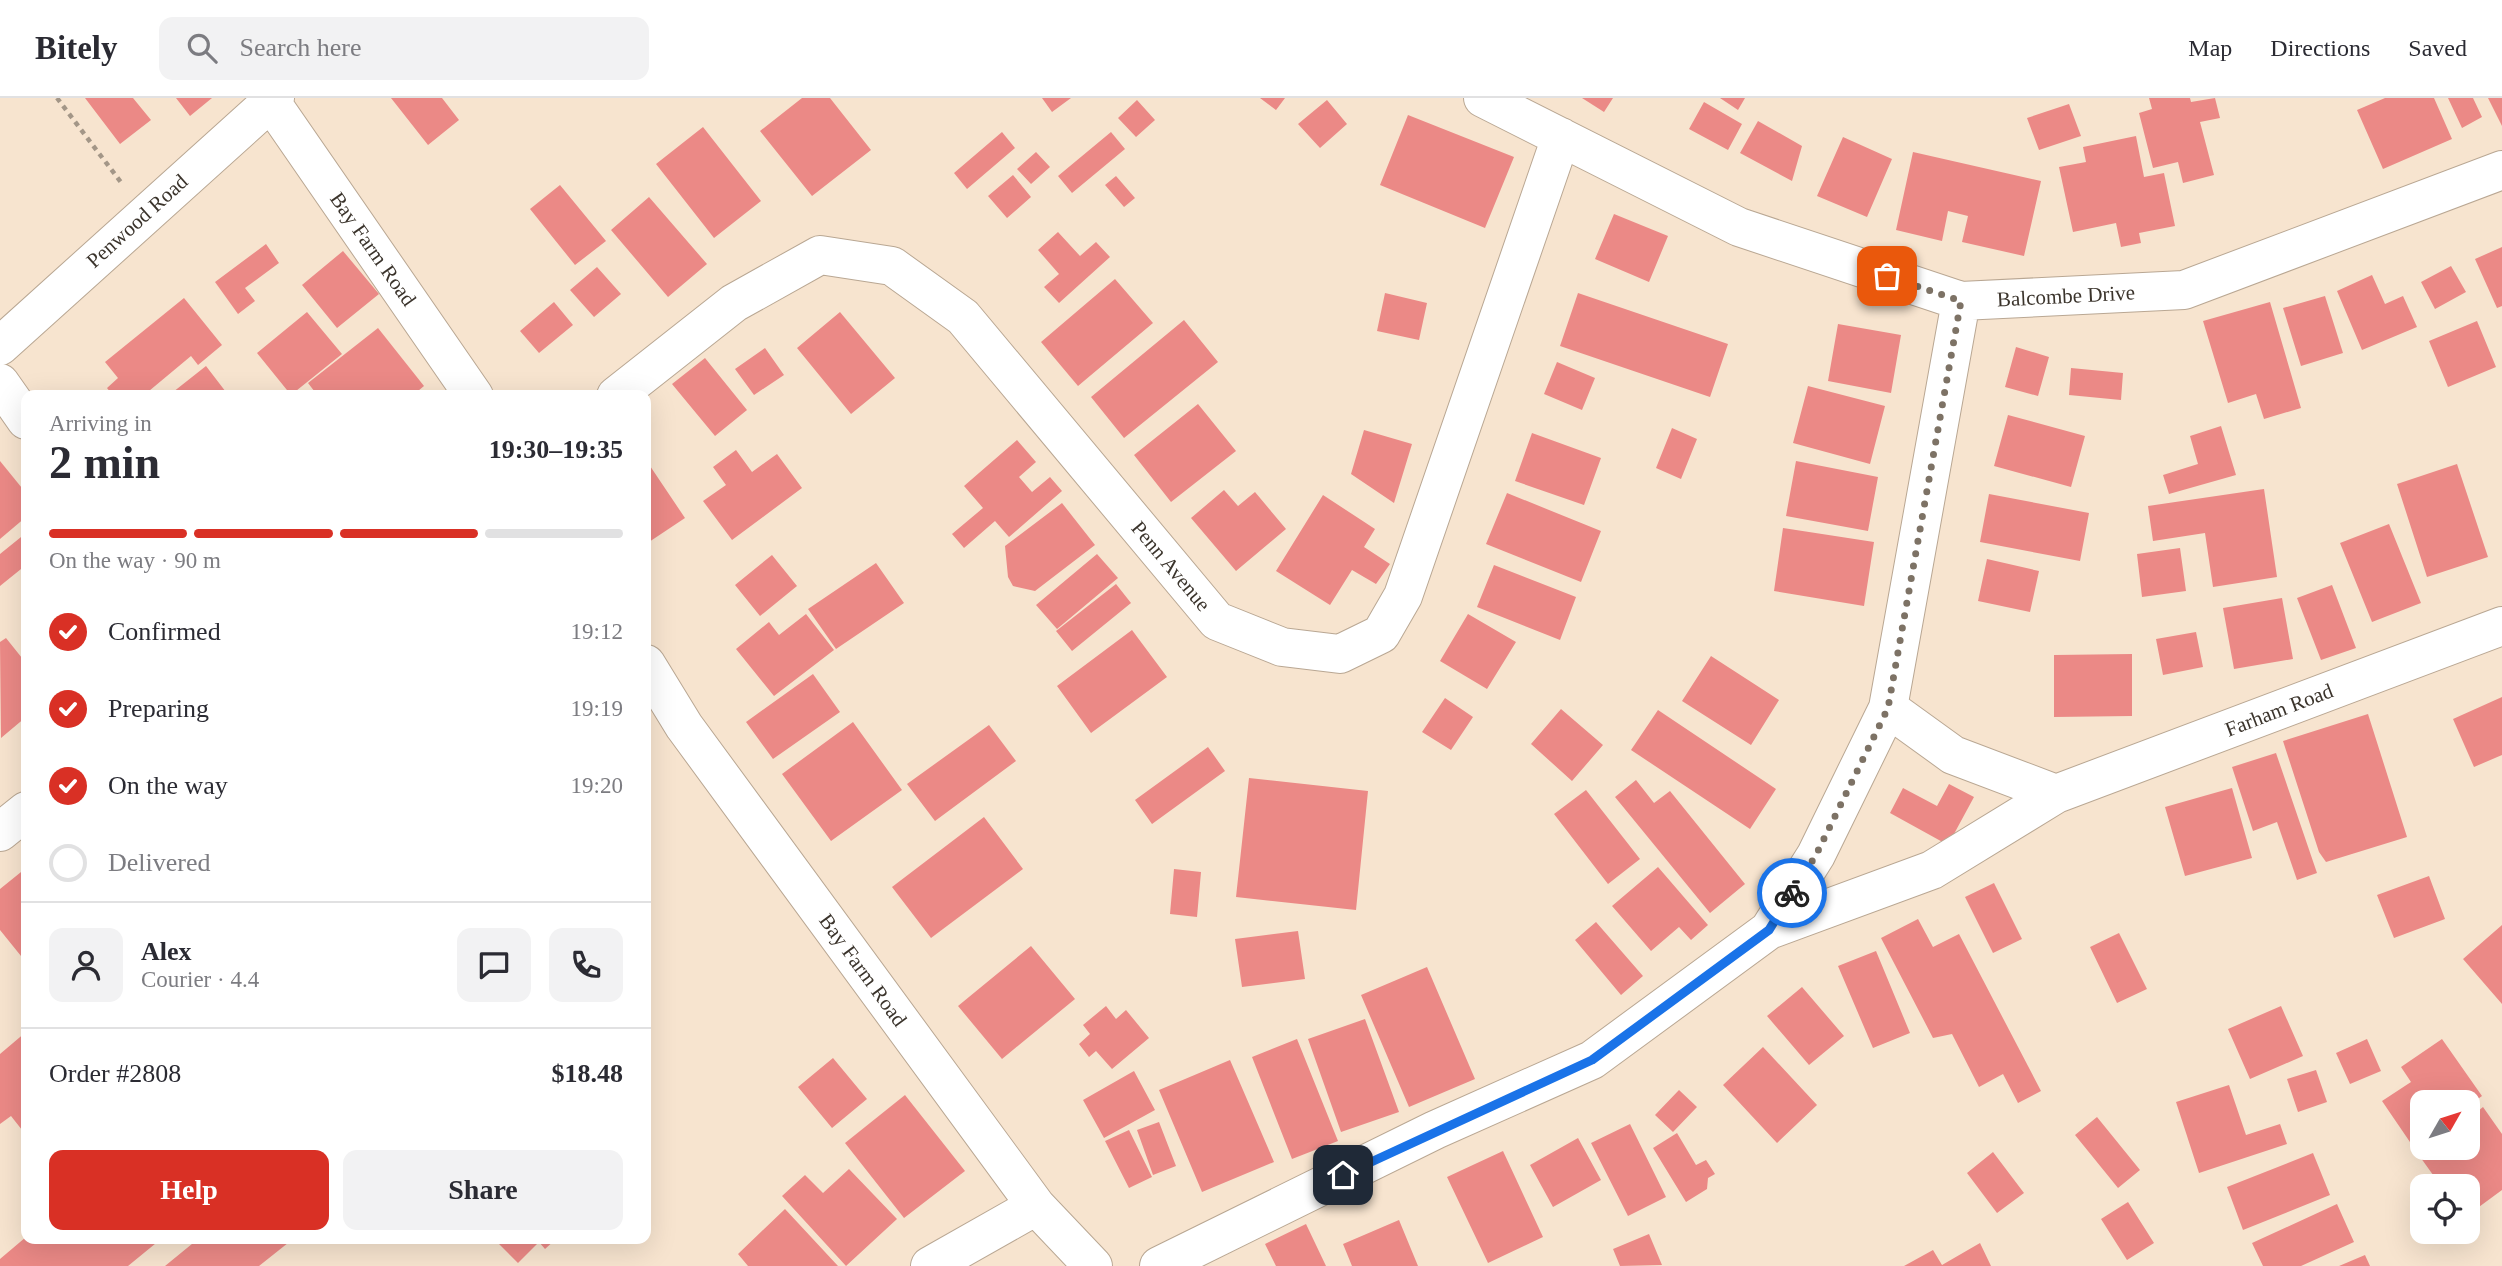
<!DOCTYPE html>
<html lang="en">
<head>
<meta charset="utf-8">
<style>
  :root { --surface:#fff; --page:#f2f2f3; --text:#2b2b33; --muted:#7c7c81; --line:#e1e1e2; --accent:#d93025 }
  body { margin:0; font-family:Georgia,serif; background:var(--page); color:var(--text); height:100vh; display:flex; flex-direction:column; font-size:26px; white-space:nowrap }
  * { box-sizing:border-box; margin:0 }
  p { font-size:23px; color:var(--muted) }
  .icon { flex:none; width:38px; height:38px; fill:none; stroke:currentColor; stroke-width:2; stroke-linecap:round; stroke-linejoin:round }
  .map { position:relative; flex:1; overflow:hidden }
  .drawer { position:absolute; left:21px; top:292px; width:630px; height:854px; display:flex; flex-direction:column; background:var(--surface); border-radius:14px; box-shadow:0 7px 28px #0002 }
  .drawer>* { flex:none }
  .needle { width:46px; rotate:51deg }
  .fabs { position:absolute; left:2410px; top:992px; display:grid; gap:14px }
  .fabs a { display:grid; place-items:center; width:70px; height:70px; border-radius:14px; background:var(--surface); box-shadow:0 7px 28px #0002; font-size:35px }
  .pin { position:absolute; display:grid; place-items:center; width:60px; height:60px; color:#fff; margin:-30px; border-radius:14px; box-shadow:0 4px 10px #0006 }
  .courier { position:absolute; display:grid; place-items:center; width:70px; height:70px; margin:-35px; border:5px solid #1a73e8; border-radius:50%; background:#fff; color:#222; box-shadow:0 2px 9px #0007 }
  .headline em { font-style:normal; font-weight:700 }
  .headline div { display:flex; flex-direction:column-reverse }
  .headline { display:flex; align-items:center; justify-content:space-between; height:119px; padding:0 28px }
  h1 { font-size:46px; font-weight:700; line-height:52px }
  .bar { display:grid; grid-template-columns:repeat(4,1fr); gap:10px 7px; align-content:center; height:84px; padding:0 28px }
  .bar i { height:9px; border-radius:5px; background:var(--line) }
  .bar .current { background:var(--accent) }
  .bar p { grid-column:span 4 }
  .line { display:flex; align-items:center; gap:18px; padding:0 28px; border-top:2px solid var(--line) }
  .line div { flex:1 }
  .round { display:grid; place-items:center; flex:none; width:74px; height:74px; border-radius:14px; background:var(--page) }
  ol { padding:0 28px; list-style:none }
  li { display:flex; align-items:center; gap:21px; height:77px }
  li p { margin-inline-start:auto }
  li .icon { padding:7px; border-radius:50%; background:var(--accent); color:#fff; stroke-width:4 }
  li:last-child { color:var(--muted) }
  li i { width:38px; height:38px; border:4px solid var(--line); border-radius:50% }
  .cta { display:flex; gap:14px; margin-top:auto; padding:14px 28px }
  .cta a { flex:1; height:80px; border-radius:14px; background:var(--accent); color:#fff; font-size:28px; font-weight:700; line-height:80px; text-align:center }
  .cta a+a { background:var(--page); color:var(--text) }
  header { display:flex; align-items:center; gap:42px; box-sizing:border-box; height:98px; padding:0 35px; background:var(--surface); border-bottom:2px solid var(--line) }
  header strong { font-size:33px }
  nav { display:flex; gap:38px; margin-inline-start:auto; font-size:24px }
  .search { width:490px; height:63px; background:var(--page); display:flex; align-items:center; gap:18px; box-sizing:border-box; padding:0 24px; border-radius:14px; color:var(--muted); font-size:26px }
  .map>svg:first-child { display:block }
</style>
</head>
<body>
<header>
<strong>Bitely</strong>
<div class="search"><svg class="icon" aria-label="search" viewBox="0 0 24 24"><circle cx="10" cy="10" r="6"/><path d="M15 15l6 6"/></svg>Search here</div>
<nav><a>Map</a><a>Directions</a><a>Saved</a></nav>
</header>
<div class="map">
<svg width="2502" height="1168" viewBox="0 0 2502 1168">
  <rect width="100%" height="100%" fill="#f7e4cf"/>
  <path fill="#eb8986" d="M85 0H133L151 22 120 46Z
    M176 0H212L190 18Z
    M391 0H442L459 22 428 47Z
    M802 0H830L871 52 812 98 760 33Z
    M1042 0H1071L1052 14Z
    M1260 0H1285L1276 12Z
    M1582 0H1613L1604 14Z
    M1720 0H1745L1738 12Z
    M2149 0H2190L2191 4 2215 0 2220 20 2200 24 2214 77 2183 85 2178 64 2153 70 2139 15 2152 11Z
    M2385 0H2434L2452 41 2383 71 2357 12Z
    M2448 0H2473L2482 19 2462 30Z
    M2488 0H2502V28Z
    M1137 2 1155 22 1136 39 1118 20Z
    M1327 2 1347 26 1320 50 1298 26Z
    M1704 4 1742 26 1728 52 1689 31Z
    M2069 6 2081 38 2039 52 2027 20Z
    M1408 17 1514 59 1485 130 1380 87Z
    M1758 23 1802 48 1792 83 1740 55Z
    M703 29 761 103 714 140 656 66Z
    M1002 34 1015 50 967 91 954 75Z
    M1111 34 1125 51 1072 95 1058 78Z
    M2136 38 2144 79 2164 75 2175 128 2139 135 2141 145 2121 149 2116 125 2073 134 2059 69 2086 64 2083 49Z
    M1843 39 1892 61 1867 119 1817 98Z
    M1036 54 1050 69 1031 86 1017 71Z
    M1913 54 2041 83 2024 158 1962 144 1968 118 1948 113 1942 143 1896 132Z
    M1013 77 1031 99 1007 120 988 98Z
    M1116 78 1135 100 1124 109 1105 87Z
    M560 87 606 143 575 167 530 111Z
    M649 99 707 166 668 199 611 132Z
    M1614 116 1668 138 1649 184 1595 161Z
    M1058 134 1080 158 1096 144 1110 159 1059 205 1044 189 1059 176 1038 152Z
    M266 146 279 165 245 190 255 203 238 216 215 184Z
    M2502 149V208L2497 210 2475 161Z
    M343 153 379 196 337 230 302 187Z
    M2451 168 2466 194 2435 211 2421 184Z
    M597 169 621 196 594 219 570 192Z
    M2372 177 2385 206 2403 198 2417 229 2362 252 2337 193Z
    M1115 181 1153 225 1078 288 1041 244Z
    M1385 195 1427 205 1419 242 1377 233Z
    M1578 195 1728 246 1710 299 1560 248Z
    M2325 198 2343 255 2301 268 2283 210Z
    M184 200 222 247 198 267 191 258 143 298H113L107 290 118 280 105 264Z
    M554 204 573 227 539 255 520 233Z
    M2270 204 2301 310 2264 321 2256 296 2228 305 2203 223Z
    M307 214 342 256 291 297 257 255Z
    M840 214 895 280 851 316 797 250Z
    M1184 222 1218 264 1124 340 1091 299Z
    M2477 223 2496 269 2448 289 2429 243Z
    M1838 226 1901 237 1891 295 1828 283Z
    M378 230 424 288 412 298H318L308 285Z
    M2016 249 2049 259 2038 298 2005 289Z
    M765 250 784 277 754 297 735 271Z
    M705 260 747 312 715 338 672 286Z
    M1557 264 1595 280 1582 312 1544 296Z
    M206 268 229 298H168Z
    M2071 270 2123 275 2121 302 2069 297Z
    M1808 288 1885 308 1870 366 1793 345Z
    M1198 306 1236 353 1171 404 1134 357Z
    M2008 317 2085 338 2071 389 1994 368Z
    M2221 328 2236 377 2169 396 2163 377 2198 366 2190 338Z
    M1672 330 1697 341 1681 381 1656 370Z
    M1364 332 1412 346 1394 405 1351 376Z
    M1532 335 1601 360 1584 407 1515 383Z
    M1017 342 1036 364 1019 379 1032 394 1050 379 1062 393 1009 439 995 423 964 450 952 436 983 410 964 388Z
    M736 352 752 374 777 356 802 390 732 442 703 403 726 387 713 369Z
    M646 362 685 420 646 446Z
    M0 363 26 395V419L0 441Z
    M1796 363 1878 379 1868 433 1786 418Z
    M2457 366 2488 459 2427 479 2397 386Z
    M2264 391 2277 479 2213 489 2205 435 2153 443 2148 408Z
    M1224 392 1238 408 1255 394 1286 431 1236 473 1191 420Z
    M1507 395 1601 433 1581 484 1486 446Z
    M1989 396 2089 415 2080 463 1980 444Z
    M1323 397 1375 431 1364 449 1390 466 1376 486 1352 472 1330 507 1276 473Z
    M1062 405 1095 447 1035 493 1013 488 1008 479 1005 448Z
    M2389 426 2421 505 2372 524 2340 445Z
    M1783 430 1874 444 1864 508 1774 493Z
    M26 435V467L0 488V456Z
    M2180 450 2186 493 2142 499 2137 456Z
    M1097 456 1118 480 1057 531 1036 507Z
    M772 457 797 488 760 518 735 487Z
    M1987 461 2039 473 2030 514 1978 503Z
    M876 465 904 505 836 551 808 511Z
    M1494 467 1576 499 1560 542 1477 509Z
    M1116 486 1131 505 1072 553 1056 533Z
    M2332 487 2356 550 2321 562 2297 500Z
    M2282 500 2293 561 2234 571 2223 510Z
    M806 516 834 552 774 598 736 551 769 524 779 537Z
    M1468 516 1516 544 1487 591 1440 563Z
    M1132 532 1167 579 1091 635 1057 588Z
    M2196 534 2203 569 2163 577 2156 541Z
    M6 540 26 565V619L1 640 0 544Z
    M2132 556V618L2054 619V557Z
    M1711 558 1779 602 1751 647 1682 603Z
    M813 576 840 614 773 661 746 624Z
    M2502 599V657L2474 669 2453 621Z
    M1445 600 1473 619 1451 652 1422 634Z
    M1561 611 1603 647 1572 683 1531 646Z
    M1658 612 1776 691 1750 731 1631 652Z
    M2368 616 2407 739 2326 764 2319 754 2283 643Z
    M853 624 902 692 831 743 782 676Z
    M989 627 1016 663 935 723 907 686Z
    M1208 649 1225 673 1152 726 1135 702Z
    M2276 655 2317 775 2297 782 2277 724 2253 733 2232 669Z
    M1249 680 1368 693 1356 812 1236 799Z
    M1636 682 1654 705 1670 693 1745 786 1710 815 1615 699Z
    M1949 686 1974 699 1948 747 1890 715 1903 690 1937 708Z
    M2232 690 2252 760 2185 778 2165 709Z
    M1586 692 1640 761 1608 786 1554 716Z
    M984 719 1023 771 931 840 892 789Z
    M1658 769 1708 827 1691 842 1679 829 1651 853 1612 808Z
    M26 770V854L21 858 0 832V791Z
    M1174 771 1201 774 1197 819 1170 816Z
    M2429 778 2445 821 2394 840 2377 797Z
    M1994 785 2022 841 1993 855 1965 799Z
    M1918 821 1933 849 1959 836 2041 993 2018 1005 2003 976 1979 989 1952 936 1933 940 1881 840Z
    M1596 824 1643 878 1621 897 1575 842Z
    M2502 827V906L2463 861Z
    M1298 833 1305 881 1242 889 1235 841Z
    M2119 835 2147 891 2117 905 2090 849Z
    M1031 848 1075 901 1002 961 958 908Z
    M1876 853 1910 935 1873 950 1838 868Z
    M1427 869 1475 981 1409 1009 1361 897Z
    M1802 889 1844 938 1809 967 1767 918Z
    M1106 908 1116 921 1126 912 1149 940 1112 971 1096 953 1089 959 1079 946 1090 936 1083 927Z
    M2281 908 2303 958 2250 981 2228 931Z
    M1365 921 1399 1014 1341 1034 1308 941Z
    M26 934V1037L11 1018 0 1026V956Z
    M1297 941 1338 1043 1292 1061 1252 959Z
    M2367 941 2381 973 2350 986 2336 955Z
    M2442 941 2482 998 2468 1008V1004H2422V1040L2412 1047 2382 1003 2411 984 2401 969Z
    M1763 949 1817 1007 1777 1045 1723 987Z
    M833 960 867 1001 832 1030 798 989Z
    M1230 962 1274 1064 1202 1094 1159 992Z
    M2316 972 2327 1004 2298 1014 2287 981Z
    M1134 973 1155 1012 1104 1040 1083 1002Z
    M2229 987 2246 1037 2280 1026 2287 1046 2199 1075 2176 1004Z
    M1679 992 1697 1009 1673 1034 1655 1017Z
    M905 997 965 1073 904 1120 845 1045Z
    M2483 1009 2502 1036V1092L2468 1117V1088H2441L2418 1056 2426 1050H2468V1021Z
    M2097 1019 2140 1072 2118 1090 2075 1037Z
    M1159 1024 1176 1068 1153 1077 1137 1032Z
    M1630 1026 1666 1099 1628 1118 1591 1045Z
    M1129 1032 1152 1079 1129 1090 1105 1043Z
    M1677 1035 1696 1067 1706 1062 1715 1076 1708 1080 1707 1091 1686 1104 1653 1050Z
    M1578 1040 1601 1082 1553 1109 1530 1067Z
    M1503 1053 1543 1139 1488 1165 1447 1079Z
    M1993 1054 2024 1095 1997 1115 1967 1075Z
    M2313 1055 2330 1097 2243 1132 2227 1089Z
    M849 1071 897 1121 846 1168 782 1098 805 1077 823 1095Z
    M2128 1104 2154 1145 2127 1162 2101 1121Z
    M2337 1106 2354 1144 2301 1168H2263L2252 1145Z
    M785 1111 838 1168H748L738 1156Z
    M1399 1122 1418 1168H1352L1343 1146Z
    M1306 1126 1326 1168H1276L1265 1146Z
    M1649 1136 1662 1167 1620 1168 1613 1151Z
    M26 1139V1141H161L128 1168H0V1161Z
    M198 1141H293L259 1168H165Z
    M494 1141H556L545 1151 539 1144 518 1165Z
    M1980 1145 1991 1168H1904L1933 1152 1942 1167Z
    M2365 1157 2370 1168H2339Z"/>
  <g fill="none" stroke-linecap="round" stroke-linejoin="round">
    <defs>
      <path id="minor" d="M1483 0 1739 129 1961 203 2184 192 2502 72
        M271 4 474 298
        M0 248 275 0
        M0 285 26 322
        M616 298 734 205 820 157 892 168 963 219 1217 523 1282 549 1340 556 1381 536 1403 498 1561 39
        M646 566 684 628 1036 1108 1093 1168
        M1888 610 1953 657 2056 696
        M0 734 26 713
        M1769 832 1932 772 2056 696 2502 528
        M930 1168 1036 1108
        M1159 1168 1435 1032 1592 962 1769 832 1816 757 1888 610 1961 203"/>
    </defs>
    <use href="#minor" stroke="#b9a793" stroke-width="40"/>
    <path stroke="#a39687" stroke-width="4.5" stroke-dasharray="5 5" stroke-linecap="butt" d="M57 0 123 87"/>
    <use href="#minor" stroke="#fff" stroke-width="38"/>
  </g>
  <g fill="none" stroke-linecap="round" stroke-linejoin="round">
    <path stroke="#7d7265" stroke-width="7" stroke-dasharray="0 12.6" d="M1792 795 1816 757 1888 610 1961 203 1887 178"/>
    <path stroke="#1a73e8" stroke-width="9" d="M1343 1077 1592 962 1769 832 1792 795"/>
  </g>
  <g text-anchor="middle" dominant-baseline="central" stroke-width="7" stroke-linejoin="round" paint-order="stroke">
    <g font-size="21" fill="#3b342c" stroke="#fff">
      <text transform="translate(137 123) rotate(-42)">Penwood Road</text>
      <text transform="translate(373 151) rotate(55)">Bay Farm Road</text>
      <text transform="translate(2066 198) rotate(-3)">Balcombe Drive</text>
      <text transform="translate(1171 468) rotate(50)">Penn Avenue</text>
      <text transform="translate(2279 612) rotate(-21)">Farham Road</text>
      <text transform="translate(863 872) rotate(54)">Bay Farm Road</text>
    </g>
  </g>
</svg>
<div class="fabs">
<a><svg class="needle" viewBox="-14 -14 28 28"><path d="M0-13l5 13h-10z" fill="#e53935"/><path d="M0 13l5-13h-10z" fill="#7c7c81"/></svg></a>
<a><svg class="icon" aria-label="locate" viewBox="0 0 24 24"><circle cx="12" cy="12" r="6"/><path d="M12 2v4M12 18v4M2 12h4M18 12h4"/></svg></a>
</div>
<div class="pin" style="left:1887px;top:178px;background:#ea580c"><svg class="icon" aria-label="bag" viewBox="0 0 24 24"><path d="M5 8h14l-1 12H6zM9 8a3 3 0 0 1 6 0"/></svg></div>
<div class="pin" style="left:1343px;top:1077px;background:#1f2937"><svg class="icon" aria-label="home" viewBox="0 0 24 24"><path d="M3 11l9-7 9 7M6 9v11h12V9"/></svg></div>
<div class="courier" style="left:1792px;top:795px"><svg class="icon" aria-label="bike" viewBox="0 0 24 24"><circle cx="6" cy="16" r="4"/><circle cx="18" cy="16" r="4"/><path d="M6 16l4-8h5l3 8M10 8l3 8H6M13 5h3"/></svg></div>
<section class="drawer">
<div class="headline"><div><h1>2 min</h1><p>Arriving in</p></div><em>19:30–19:35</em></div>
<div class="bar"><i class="current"></i><i class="current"></i><i class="current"></i><i></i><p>On the way · 90 m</p></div>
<ol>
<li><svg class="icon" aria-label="check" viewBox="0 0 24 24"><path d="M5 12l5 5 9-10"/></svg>Confirmed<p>19:12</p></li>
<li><svg class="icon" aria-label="check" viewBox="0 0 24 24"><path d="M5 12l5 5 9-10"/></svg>Preparing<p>19:19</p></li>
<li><svg class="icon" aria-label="check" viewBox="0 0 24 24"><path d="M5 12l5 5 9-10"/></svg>On the way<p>19:20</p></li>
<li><i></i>Delivered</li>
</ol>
<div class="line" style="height:126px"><a class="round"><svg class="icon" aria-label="person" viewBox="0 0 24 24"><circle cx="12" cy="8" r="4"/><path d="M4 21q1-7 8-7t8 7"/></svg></a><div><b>Alex</b><p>Courier · 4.4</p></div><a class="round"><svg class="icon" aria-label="chat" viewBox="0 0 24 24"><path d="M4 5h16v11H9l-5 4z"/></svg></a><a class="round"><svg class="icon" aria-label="phone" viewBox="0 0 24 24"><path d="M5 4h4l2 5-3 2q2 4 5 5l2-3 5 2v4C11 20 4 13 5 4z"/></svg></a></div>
<div class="line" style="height:91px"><div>Order #2808</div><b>$18.48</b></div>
<div class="cta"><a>Help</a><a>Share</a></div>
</section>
</div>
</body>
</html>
